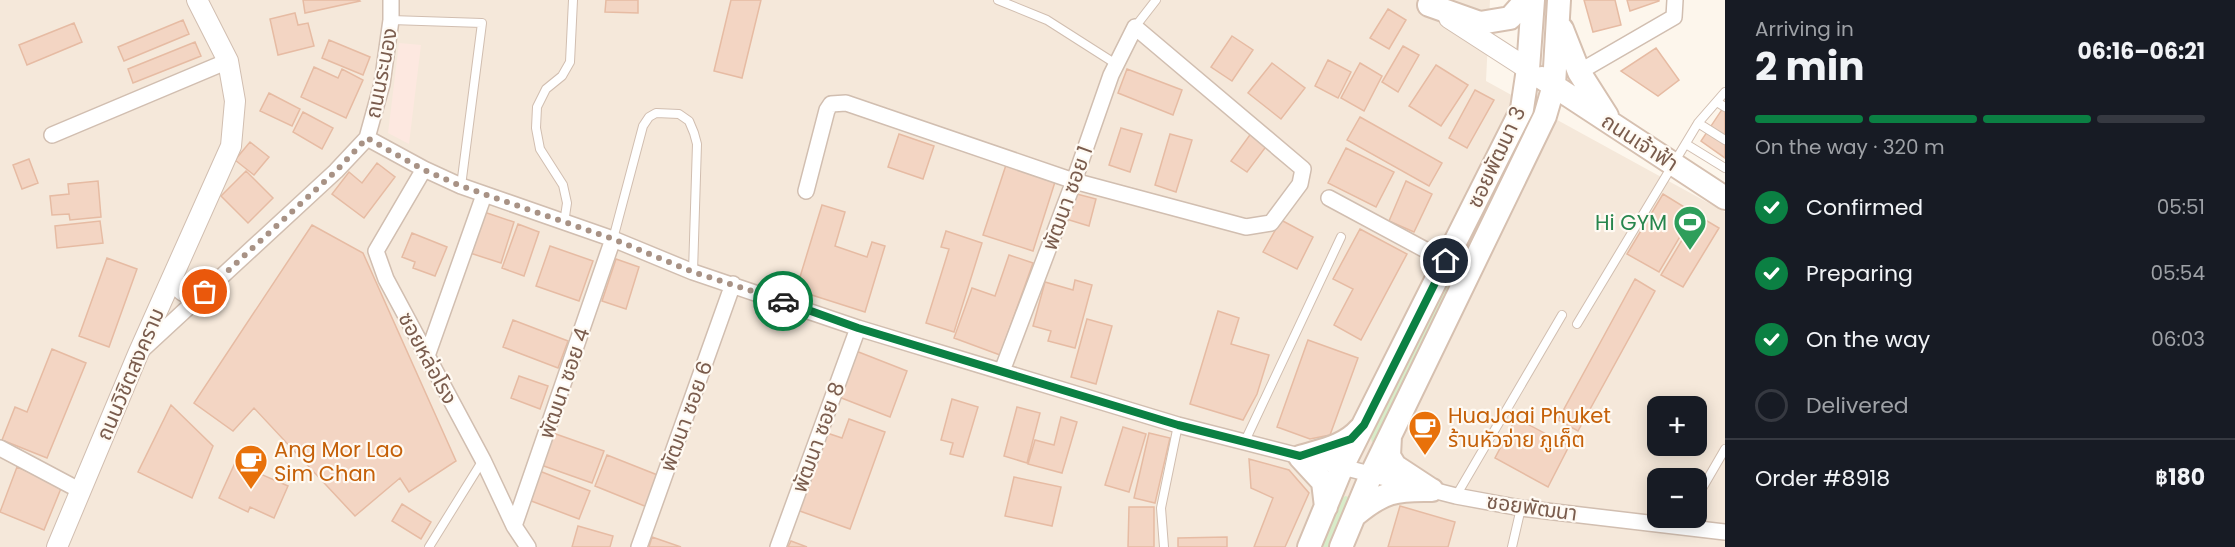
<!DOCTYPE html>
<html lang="en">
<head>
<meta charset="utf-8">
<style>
  :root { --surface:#171b24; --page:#20242c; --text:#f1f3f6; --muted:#9ea1a6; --line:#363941; --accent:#0b8043 }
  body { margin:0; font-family:Poppins,"Noto Sans Thai",sans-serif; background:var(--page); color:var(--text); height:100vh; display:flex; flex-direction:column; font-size:22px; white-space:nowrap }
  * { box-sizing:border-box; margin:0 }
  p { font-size:20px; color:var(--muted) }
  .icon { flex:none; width:33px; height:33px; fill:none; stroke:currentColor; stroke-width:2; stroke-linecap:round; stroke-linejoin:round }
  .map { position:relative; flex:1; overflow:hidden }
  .details { display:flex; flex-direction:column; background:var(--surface); width:510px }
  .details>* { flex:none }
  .tools { position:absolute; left:1647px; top:396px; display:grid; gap:12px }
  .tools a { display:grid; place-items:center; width:60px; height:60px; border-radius:12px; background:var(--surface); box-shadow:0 3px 15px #0003; font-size:30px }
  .pin { position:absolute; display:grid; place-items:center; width:51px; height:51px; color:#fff; margin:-26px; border:3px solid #fff; border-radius:50%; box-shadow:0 2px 6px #0007 }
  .courier { position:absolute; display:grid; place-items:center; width:60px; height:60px; margin:-30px; border:4px solid #0b8043; border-radius:50%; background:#fff; color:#222; box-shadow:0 2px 8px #0007 }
  .overview em { font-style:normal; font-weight:700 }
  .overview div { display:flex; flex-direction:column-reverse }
  .overview { display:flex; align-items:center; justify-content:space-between; height:102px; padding:0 30px }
  h1 { font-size:39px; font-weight:700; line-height:45px }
  .bar { display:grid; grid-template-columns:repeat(4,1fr); gap:9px 6px; align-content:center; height:72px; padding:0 30px }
  .bar i { height:8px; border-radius:4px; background:var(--line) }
  .bar .selected { background:var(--accent) }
  .bar p { grid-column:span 4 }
  .line { display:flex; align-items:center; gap:15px; padding:0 30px; border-top:2px solid var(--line) }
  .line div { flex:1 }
  ol { padding:0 30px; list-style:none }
  li { display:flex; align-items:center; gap:18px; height:66px }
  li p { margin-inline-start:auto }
  li .icon { padding:6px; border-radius:50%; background:var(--accent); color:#fff; stroke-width:4 }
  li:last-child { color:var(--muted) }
  li i { width:33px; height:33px; border:3px solid var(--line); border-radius:50% }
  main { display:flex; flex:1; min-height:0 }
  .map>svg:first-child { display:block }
</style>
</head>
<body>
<main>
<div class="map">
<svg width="1725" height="547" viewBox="0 0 1725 547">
  <rect width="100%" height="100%" fill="#fdf6ec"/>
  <path fill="#f5e8da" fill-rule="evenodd" d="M0 0H1490L1486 81 1725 212V547H0ZM1658 406H1696V446H1658ZM1658 478H1696V518H1658Z"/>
  <path fill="#fde8e0" d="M399 43 421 45 409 144 388 133Z"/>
  <path fill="#d8ecc9" d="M1528 119 1531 126 1380 439 1372 442 1370 434Z
    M1345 496 1349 497V503L1331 547H1322L1340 501Z"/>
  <path fill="#f3d5c3" stroke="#e6bba3" stroke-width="1.5" d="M303 0H359L360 1 305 13Z
    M606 0H638V13L605 12Z
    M731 0H761L742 78 714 71Z
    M1584 0H1615L1621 25 1593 32Z
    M1627 0H1659V1L1630 11Z
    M1388 9 1406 20 1389 49 1370 38Z
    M295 13 298 25 308 23 314 46 278 55 270 19Z
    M183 20 189 34 124 61 118 47Z
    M74 23 82 42 27 65 19 45Z
    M1232 36 1253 50 1232 81 1211 67Z
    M329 40 370 57 363 75 322 58Z
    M195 42 201 56 133 83 128 69Z
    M1403 46 1419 55 1398 92 1382 82Z
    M1656 48 1679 80 1658 96 1621 71Z
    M1328 60 1351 72 1338 98 1315 86Z
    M1272 63 1305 88 1281 119 1248 93Z
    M1360 63 1382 76 1364 111 1341 98Z
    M1436 65 1468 85 1441 126 1409 106Z
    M314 67 338 78 342 69 363 80 346 118 301 97Z
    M1127 69 1182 90 1173 115 1118 93Z
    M1475 90 1494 100 1467 148 1449 138Z
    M269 93 300 109 292 126 260 111Z
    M1725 105V158L1701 141Z
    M303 112 333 128 322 149 293 132Z
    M1360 117 1442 163 1429 186 1347 140Z
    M1121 128 1142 134 1130 172 1109 165Z
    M1252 132 1268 144 1247 172 1231 161Z
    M899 134 934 146 923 179 888 167Z
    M1170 134 1192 140 1176 192 1155 185Z
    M250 142 269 157 254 175 235 160Z
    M1346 148 1394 172 1376 207 1328 183Z
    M29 159 38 183 22 189 13 165Z
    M377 163 395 177 364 218 332 194 349 172 362 183Z
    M1006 165 1055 182 1033 251 983 235Z
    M246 171 273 198 248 223 221 196Z
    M98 181 101 217 70 220 69 214 52 215 50 196 69 194 68 184Z
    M1406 181 1432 194 1414 232 1389 221Z
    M1073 193 1096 199 1089 226 1066 219Z
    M1663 194 1694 213 1659 272 1627 254Z
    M822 205 845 212 835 246 867 257 872 242 885 246 865 312 796 290Z
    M484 212 514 222 501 263 470 253Z
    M1697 215 1719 228 1683 287 1661 275Z
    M1281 220 1313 237 1297 269 1263 252Z
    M100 221 103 243 57 248 55 226Z
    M518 224 539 232 524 276 502 268Z
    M312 225 363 253 456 461 409 492 400 478 355 516 254 408 233 431 194 403Z
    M1360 229 1407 254 1361 340 1334 325 1353 289 1333 279Z
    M946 231 982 243 954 332 926 323 949 249 941 247Z
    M412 233 447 247 435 276 413 268 415 262 402 257Z
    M550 246 593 261 579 301 536 286Z
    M1009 255 1033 263 1000 355 954 338 972 288 995 296Z
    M107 258 137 269 109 347 79 336Z
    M616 259 639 267 626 309 602 301Z
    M1635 279 1655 291 1578 431 1558 420Z
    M1075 280 1092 285 1075 348 1048 341 1051 331 1033 326 1045 282 1073 290Z
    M1218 311 1239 318 1231 344 1269 355 1257 394 1243 420 1190 404Z
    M1087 319 1112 326 1096 384 1071 377Z
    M513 320 568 341 558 368 503 347Z
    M1308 340 1358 358 1330 435 1310 439 1277 427Z
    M52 349 86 363 47 458 2 440 15 407 27 412Z
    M856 351 907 371 890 417 839 397Z
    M519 376 548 386 540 409 511 398Z
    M952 399 978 407 963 457 950 454 953 443 941 440Z
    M171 405 213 446 192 498 138 472Z
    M1017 407 1040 413 1027 463 1004 456Z
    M1061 417 1077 422 1062 473 1028 464 1035 440 1054 445Z
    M1516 418 1569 446 1548 487 1495 458Z
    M849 419 885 432 850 529 797 510 824 432 842 438Z
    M1123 427 1146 434 1129 492 1105 485Z
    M553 433 604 451 592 483 541 465Z
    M1149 433 1170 438 1155 503 1134 498Z
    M607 455 660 476 647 507 595 486Z
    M1249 459 1289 470 1309 493 1285 547H1254L1273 498 1251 488Z
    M235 463 288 486 274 518 250 507 248 512 219 498Z
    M17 467 62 486 44 530 0 512Z
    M537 470 590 491 579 519 526 499Z
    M1014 477 1061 487 1052 526 1005 516Z
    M402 504 431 522 421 539 392 521Z
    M1400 506 1455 522 1448 547H1388Z
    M1129 507H1154V547H1128Z
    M578 526 613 536 610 547H572Z
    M652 537 681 547H649Z
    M1227 537V547H1178V538Z
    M791 541 807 547H788Z"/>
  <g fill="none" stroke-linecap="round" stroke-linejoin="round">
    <defs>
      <path id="service" d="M998 0 1047 20 1116 64
        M391 20 482 23 461 186
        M1135 27 1156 0
        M1717 102 1725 107
        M1698 123 1725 140
        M1686 144 1725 168
        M564 223 567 203 563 185 540 149 536 128 537 107 546 89 562 76 570 62 573 0
        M613 239 643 126 649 117 656 113 679 114 689 121 694 133 697 144 693 272
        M1577 324 1698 123 1725 92
        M1245 441 1341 237
        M1456 496 1562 315
        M1696 499 1725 449
        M429 547 483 460
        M1164 547 1161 508 1178 425
        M1512 547 1521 508"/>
      <path id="minor" d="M1579 72 1674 17 1675 0
        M52 135 228 61
        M367 138 424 169 461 186 613 239 693 272 858 328 1178 425 1456 496 1521 508 1725 532
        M424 169 376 251 386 279 483 460 514 526 528 547
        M806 191 827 110 831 104 846 103 1074 181 1246 227 1271 223 1300 184 1303 169 1135 27 1111 75 1074 181 1002 371
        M1329 198 1446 261
        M173 277C179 297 186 297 205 292
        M142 350 336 171 367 138 382 84 391 20V0
        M427 356 484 195
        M0 448 81 491
        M514 526 613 239
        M639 547 733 284
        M778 547 858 328"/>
      <path id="tertiary" d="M1449 18 1528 69
        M57 547 138 354 231 146 235 101 228 61 197 0"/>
      <path id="secondary" d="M1429 5 1480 23 1510 18 1526 0
        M1562 29 1579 72 1607 116
        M1542 78 1725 198
        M1390 436 1389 456 1395 466 1430 489
        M1326 507 1323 482 1300 457C1322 450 1344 447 1360 429
        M1354 516C1382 492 1396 489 1432 490
        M1309 547 1342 467 1522 109 1528 69 1533 0
        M1341 547 1371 475 1545 116 1554 85 1559 0"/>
    </defs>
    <use href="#service" stroke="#d1beb0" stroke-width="10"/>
    <use href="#minor" stroke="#d1beb0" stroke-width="18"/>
    <use href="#tertiary" stroke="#d1beb0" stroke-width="22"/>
    <use href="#secondary" stroke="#d6c0b0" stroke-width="26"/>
    <use href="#service" stroke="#fff" stroke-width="8"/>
    <use href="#minor" stroke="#fff" stroke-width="15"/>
    <use href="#tertiary" stroke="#fff" stroke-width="20"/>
    <use href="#secondary" stroke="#fff" stroke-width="22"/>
  </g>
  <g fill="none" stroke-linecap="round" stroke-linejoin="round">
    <path stroke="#a89285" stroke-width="6" stroke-dasharray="0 10.8" d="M205 292 336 171 367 138 424 170 461 186 613 239 693 272 783 301"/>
    <path stroke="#0b8043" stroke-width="8" d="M783 301 858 328 1178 425 1300 456 1351 439 1364 425 1446 261"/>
  </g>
  <defs>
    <symbol id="stadium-pin" viewBox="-11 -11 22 30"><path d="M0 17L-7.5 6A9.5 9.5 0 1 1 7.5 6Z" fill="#2e9e5b" stroke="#fffaf3"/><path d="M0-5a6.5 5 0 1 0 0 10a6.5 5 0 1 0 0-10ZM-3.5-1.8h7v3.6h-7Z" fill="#fff"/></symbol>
    <symbol id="cafe-pin" viewBox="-11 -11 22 30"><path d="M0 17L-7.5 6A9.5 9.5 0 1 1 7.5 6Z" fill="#e8710a" stroke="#fffaf3"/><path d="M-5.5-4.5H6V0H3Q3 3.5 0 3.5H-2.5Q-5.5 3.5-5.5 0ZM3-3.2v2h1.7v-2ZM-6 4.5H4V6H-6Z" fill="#fff"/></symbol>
  </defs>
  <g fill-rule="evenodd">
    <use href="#stadium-pin" x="1671" y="203" width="38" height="52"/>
    <use href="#cafe-pin" x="1406" y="408" width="38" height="52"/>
    <use href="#cafe-pin" x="232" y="442" width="38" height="52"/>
  </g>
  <g text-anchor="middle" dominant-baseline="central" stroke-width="4.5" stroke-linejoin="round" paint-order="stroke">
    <g font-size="21" fill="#7a5c4d" stroke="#fffaf3">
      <text transform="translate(381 73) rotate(-79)">ถนนระนอง</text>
      <text transform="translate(1640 142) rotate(33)">ถนนเจ้าฟ้า</text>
      <text transform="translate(1496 157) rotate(-65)">ซอยพัฒนา 3</text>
      <text transform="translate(1067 198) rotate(-70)">พัฒนา ซอย 1</text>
      <text transform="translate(428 358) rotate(62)">ซอยหล่อโรง</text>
      <text transform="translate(130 374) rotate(-67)">ถนนวิชิตสงคราม</text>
      <text transform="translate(564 383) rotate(-71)">พัฒนา ซอย 4</text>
      <text transform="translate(686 416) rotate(-70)">พัฒนา ซอย 6</text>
      <text transform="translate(818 437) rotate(-70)">พัฒนา ซอย 8</text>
      <text transform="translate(1532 507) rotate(8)">ซอยพัฒนา</text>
    </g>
    <g font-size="21" fill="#27864d" stroke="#fffaf3" text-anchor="end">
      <text x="1667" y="222">Hi GYM</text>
    </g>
    <g font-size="21" fill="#c56008" stroke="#fffaf3" text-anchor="start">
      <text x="1448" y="415">HuaJaai Phuket<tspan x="1448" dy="24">ร้านหัวจ่าย ภูเก็ต</tspan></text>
      <text x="274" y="449">Ang Mor Lao<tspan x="274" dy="24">Sim Chan</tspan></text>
    </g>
  </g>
</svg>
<div class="tools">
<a>+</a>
<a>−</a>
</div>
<div class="pin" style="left:205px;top:292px;background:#ea580c"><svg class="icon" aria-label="bag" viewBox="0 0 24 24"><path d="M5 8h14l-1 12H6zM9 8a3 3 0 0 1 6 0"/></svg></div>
<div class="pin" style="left:1446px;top:261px;background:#1f2937"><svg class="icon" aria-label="home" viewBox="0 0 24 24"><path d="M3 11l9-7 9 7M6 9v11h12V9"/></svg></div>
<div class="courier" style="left:783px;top:301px"><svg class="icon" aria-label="car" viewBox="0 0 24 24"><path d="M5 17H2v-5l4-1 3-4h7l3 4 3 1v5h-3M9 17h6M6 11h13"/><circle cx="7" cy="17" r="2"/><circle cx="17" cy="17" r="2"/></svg></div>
</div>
<section class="details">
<div class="overview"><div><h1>2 min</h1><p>Arriving in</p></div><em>06:16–06:21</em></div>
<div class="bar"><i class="selected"></i><i class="selected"></i><i class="selected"></i><i></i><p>On the way · 320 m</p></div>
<ol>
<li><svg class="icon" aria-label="check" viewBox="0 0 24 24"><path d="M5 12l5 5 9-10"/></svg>Confirmed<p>05:51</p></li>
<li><svg class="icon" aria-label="check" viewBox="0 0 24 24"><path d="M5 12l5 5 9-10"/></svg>Preparing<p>05:54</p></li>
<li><svg class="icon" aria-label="check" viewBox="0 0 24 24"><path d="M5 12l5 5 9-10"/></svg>On the way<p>06:03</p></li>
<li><i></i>Delivered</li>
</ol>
<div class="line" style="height:78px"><div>Order #8918</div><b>฿180</b></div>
</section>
</main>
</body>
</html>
